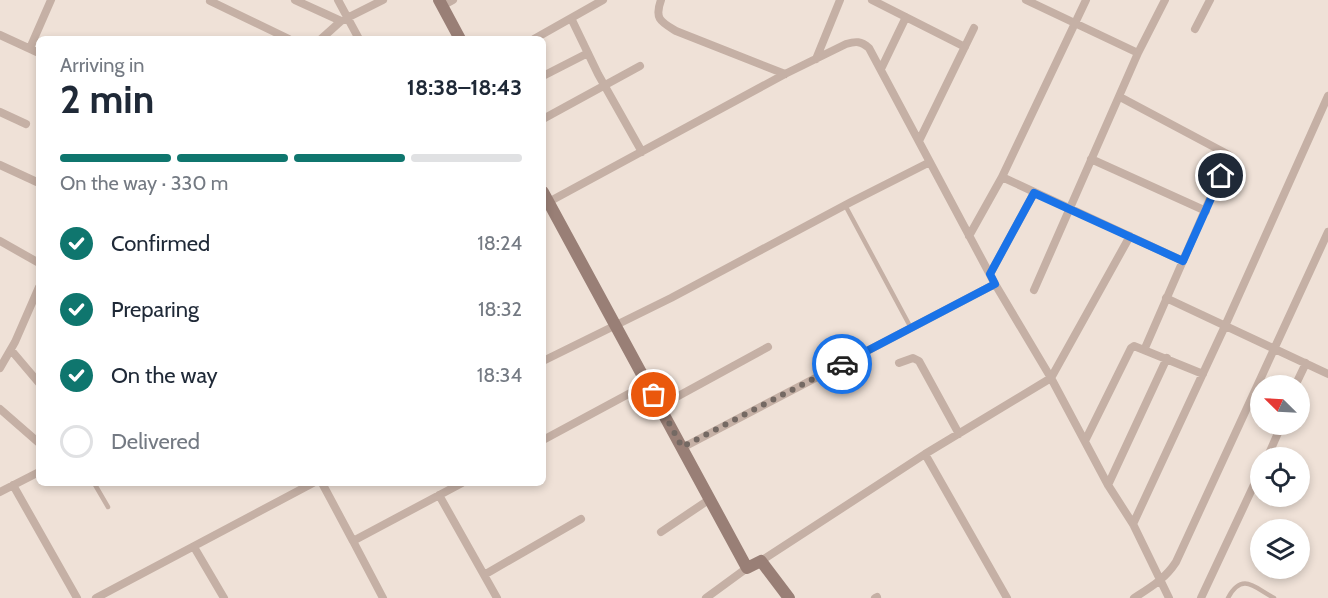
<!DOCTYPE html>
<html lang="en">
<head>
<meta charset="utf-8">
<style>
  :root { --surface:#fff; --page:#f6f6f7; --text:#1f2937; --muted:#747a83; --line:#e0e1e3; --accent:#0f766e }
  body { margin:0; font-family:Cabin,sans-serif; background:var(--page); color:var(--text); height:100vh; display:flex; flex-direction:column; font-size:22px; white-space:nowrap }
  * { box-sizing:border-box; margin:0 }
  p { font-size:20px; color:var(--muted) }
  .icon { flex:none; width:33px; height:33px; fill:none; stroke:currentColor; stroke-width:2; stroke-linecap:round; stroke-linejoin:round }
  .map { position:relative; flex:1; overflow:hidden }
  .drawer { position:absolute; left:36px; top:36px; width:510px; height:450px; display:flex; flex-direction:column; background:var(--surface); border-radius:9px; box-shadow:0 3px 9px #0003 }
  .drawer>* { flex:none }
  .needle { width:39px; rotate:294deg }
  .fabs { position:absolute; left:1250px; top:375px; display:grid; gap:12px }
  .fabs a { display:grid; place-items:center; width:60px; height:60px; border-radius:50%; background:var(--surface); box-shadow:0 3px 9px #0003; font-size:30px }
  .pin { position:absolute; display:grid; place-items:center; width:51px; height:51px; color:#fff; margin:-26px; border:3px solid #fff; border-radius:50%; box-shadow:0 2px 6px #0007 }
  .courier { position:absolute; display:grid; place-items:center; width:60px; height:60px; margin:-30px; border:4px solid #1a73e8; border-radius:50%; background:#fff; color:#222; box-shadow:0 2px 8px #0007 }
  .overview em { font-style:normal; font-weight:700 }
  .overview div { display:flex; flex-direction:column-reverse }
  .overview { display:flex; align-items:center; justify-content:space-between; height:102px; padding:0 24px }
  h1 { font-size:39px; font-weight:700; line-height:45px }
  .bar { display:grid; grid-template-columns:repeat(4,1fr); gap:9px 6px; align-content:center; height:72px; padding:0 24px }
  .bar i { height:8px; border-radius:4px; background:var(--line) }
  .bar .selected { background:var(--accent) }
  .bar p { grid-column:span 4 }
  ol { padding:0 24px; list-style:none }
  li { display:flex; align-items:center; gap:18px; height:66px }
  li p { margin-inline-start:auto }
  li .icon { padding:6px; border-radius:50%; background:var(--accent); color:#fff; stroke-width:4 }
  li:last-child { color:var(--muted) }
  li i { width:33px; height:33px; border:3px solid var(--line); border-radius:50% }
  .map>svg:first-child { display:block }
</style>
</head>
<body>
<div class="map">
<svg width="1328" height="598" viewBox="0 0 1328 598">
  <rect width="100%" height="100%" fill="#efe1d7"/>
  <g fill="none" stroke-linecap="round" stroke-linejoin="round">
    <path stroke="#c5b0a5" stroke-width="4.5" d="M845 205 911 328
      M94 483 108 507
      M1228 598C1242 572 1254 587 1274 598"/>
    <path stroke="#c5b0a5" stroke-width="8" d="M295 0 341 21
      M338 0 359 39
      M661 0C654 19 661 22 676 31L785 74
      M872 0 965 47
      M1026 0 1138 53 1165 0
      M210 1 289 39
      M442 6 453 0
      M571 18 598 74 642 152
      M1195 29 1210 0
      M0 35 39 53
      M321 39 341 21 383 0
      M534 39 603 0
      M30 48 51 0
      M816 59 840 0
      M881 69 906 17
      M543 76 588 53
      M1120 97 1229 155 1145 348
      M0 112 26 124
      M543 119 640 66
      M919 141 974 28
      M1091 159 1206 211
      M0 165 39 183
      M1002 177 1183 261
      M543 205 785 74 846 44C856 41 861 41 869 48L995 284 1051 378 1108 485 1133 524 1169 598
      M969 236 1002 177 1086 0
      M0 241 39 263
      M990 274 1034 193
      M1034 290 1138 53
      M1166 298 1328 374
      M11 350 39 383
      M543 361 671 298 851 202 930 162
      M899 363 913 358 919 361 959 434
      M0 368 15 342 39 287
      M1295 386 1306 363
      M660 406 768 347
      M0 409 39 443
      M543 440 647 384
      M1085 441 1131 348 1134 346 1203 374
      M682 448 995 284
      M925 454 1007 598
      M1267 458 1282 424
      M322 483 353 541
      M13 485 77 598
      M1108 485 1167 358
      M0 492 39 472
      M439 495 497 598
      M1133 524 1225 326 1328 96
      M661 532 710 499
      M194 547 224 598
      M761 561 925 454 1051 378 1130 236
      M484 575 581 519
      M96 598 313 483
      M383 598 353 541 462 483
      M706 598 747 568
      M875 598 877 597
      M1134 598C1151 587 1165 579 1176 562L1328 232
      M1201 598 1260 472"/>
    <path stroke="#997f76" stroke-width="12" d="M439 0 460 39
      M543 192 747 568 761 561 789 598"/>
  </g>
  <g fill="none" stroke-linecap="round" stroke-linejoin="round">
    <path stroke="#746963" stroke-width="6" stroke-dasharray="0 10.8" d="M654 395 682 447 842 364"/>
    <path stroke="#1a73e8" stroke-width="8" d="M842 364 995 284 990 274 1034 193 1183 261 1221 176"/>
  </g>
</svg>
<div class="fabs">
<a><svg class="needle" viewBox="-14 -14 28 28"><path d="M0-13l5 13h-10z" fill="#e53935"/><path d="M0 13l5-13h-10z" fill="#747a83"/></svg></a>
<a><svg class="icon" aria-label="locate" viewBox="0 0 24 24"><circle cx="12" cy="12" r="6"/><path d="M12 2v4M12 18v4M2 12h4M18 12h4"/></svg></a>
<a><svg class="icon" aria-label="layers" viewBox="0 0 24 24"><path d="M12 4l9 5-9 5-9-5zM3 14l9 5 9-5"/></svg></a>
</div>
<div class="pin" style="left:654px;top:395px;background:#ea580c"><svg class="icon" aria-label="bag" viewBox="0 0 24 24"><path d="M5 8h14l-1 12H6zM9 8a3 3 0 0 1 6 0"/></svg></div>
<div class="pin" style="left:1221px;top:176px;background:#1f2937"><svg class="icon" aria-label="home" viewBox="0 0 24 24"><path d="M3 11l9-7 9 7M6 9v11h12V9"/></svg></div>
<div class="courier" style="left:842px;top:364px"><svg class="icon" aria-label="car" viewBox="0 0 24 24"><path d="M5 17H2v-5l4-1 3-4h7l3 4 3 1v5h-3M9 17h6M6 11h13"/><circle cx="7" cy="17" r="2"/><circle cx="17" cy="17" r="2"/></svg></div>
<section class="drawer">
<div class="overview"><div><h1>2 min</h1><p>Arriving in</p></div><em>18:38–18:43</em></div>
<div class="bar"><i class="selected"></i><i class="selected"></i><i class="selected"></i><i></i><p>On the way · 330 m</p></div>
<ol>
<li><svg class="icon" aria-label="check" viewBox="0 0 24 24"><path d="M5 12l5 5 9-10"/></svg>Confirmed<p>18:24</p></li>
<li><svg class="icon" aria-label="check" viewBox="0 0 24 24"><path d="M5 12l5 5 9-10"/></svg>Preparing<p>18:32</p></li>
<li><svg class="icon" aria-label="check" viewBox="0 0 24 24"><path d="M5 12l5 5 9-10"/></svg>On the way<p>18:34</p></li>
<li><i></i>Delivered</li>
</ol>
</section>
</div>
</body>
</html>
